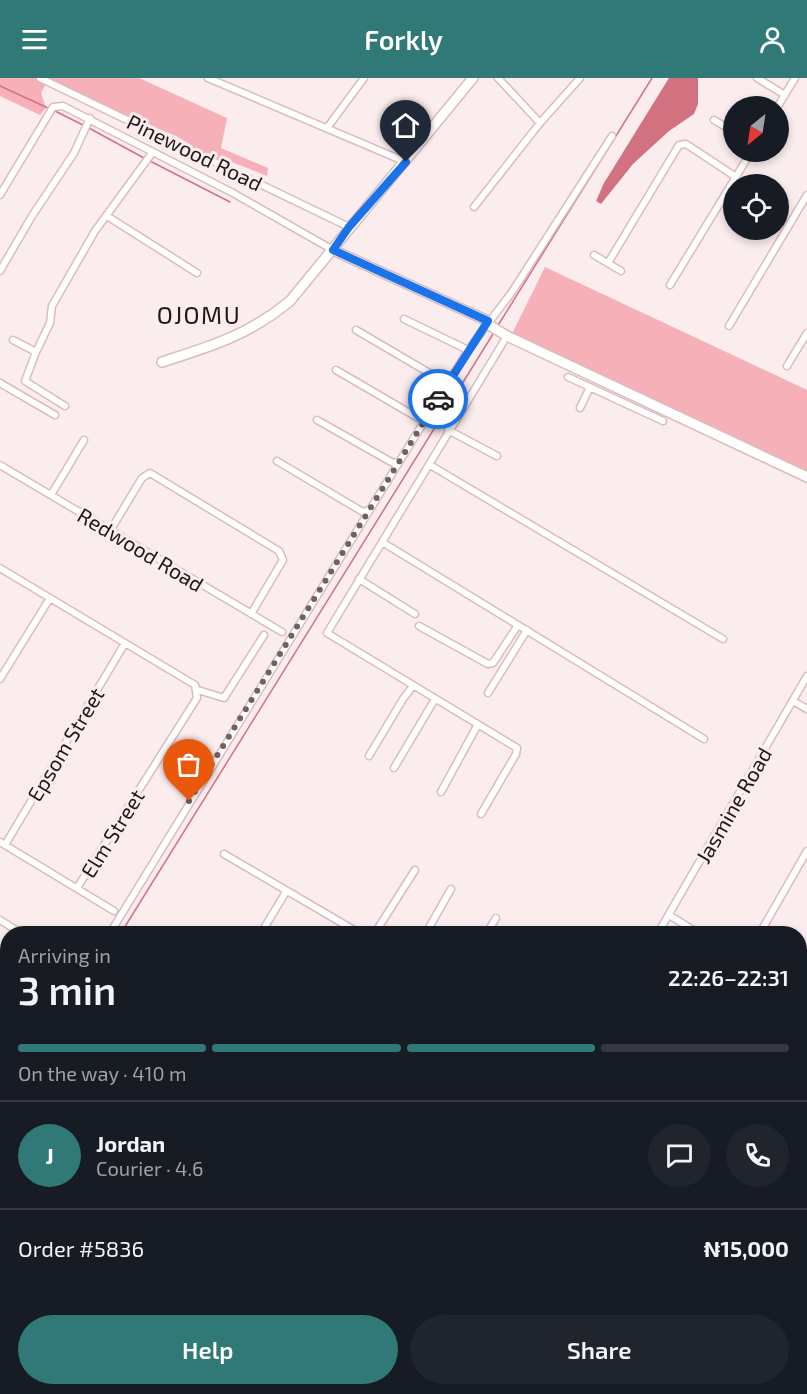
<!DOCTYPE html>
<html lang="en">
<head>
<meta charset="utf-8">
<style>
  :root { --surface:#171b24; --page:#20242c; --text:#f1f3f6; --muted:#9ea1a6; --line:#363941; --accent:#317976 }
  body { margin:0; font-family:"Exo 2",sans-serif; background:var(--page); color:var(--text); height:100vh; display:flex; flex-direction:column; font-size:22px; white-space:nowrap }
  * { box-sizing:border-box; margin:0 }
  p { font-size:20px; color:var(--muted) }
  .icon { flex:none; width:33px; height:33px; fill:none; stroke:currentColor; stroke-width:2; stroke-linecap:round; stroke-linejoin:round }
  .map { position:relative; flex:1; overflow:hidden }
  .details { position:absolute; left:0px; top:848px; width:807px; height:470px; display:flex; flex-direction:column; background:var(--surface); border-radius:24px 24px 0 0; box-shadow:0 3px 9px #0003 }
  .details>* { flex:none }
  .needle { width:39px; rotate:210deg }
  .controls { position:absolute; left:723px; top:18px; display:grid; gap:12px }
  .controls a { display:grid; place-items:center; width:66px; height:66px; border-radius:50%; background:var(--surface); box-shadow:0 3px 9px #0003; font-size:30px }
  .pin { position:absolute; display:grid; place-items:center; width:51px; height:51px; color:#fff; margin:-62px -26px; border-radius:50% 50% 50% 0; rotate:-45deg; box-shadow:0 0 6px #0007 }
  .pin .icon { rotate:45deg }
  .courier { position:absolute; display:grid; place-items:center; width:60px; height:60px; margin:-30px; border:4px solid #1a73e8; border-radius:50%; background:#fff; color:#222; box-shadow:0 2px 8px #0007 }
  .headline em { font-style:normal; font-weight:600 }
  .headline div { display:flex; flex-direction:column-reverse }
  .headline { display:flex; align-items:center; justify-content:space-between; height:102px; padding:0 18px }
  h1 { font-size:39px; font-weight:600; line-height:45px }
  .bar { display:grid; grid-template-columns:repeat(4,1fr); gap:9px 6px; align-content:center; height:72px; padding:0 18px }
  .bar i { height:8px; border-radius:4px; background:var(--line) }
  .bar .selected { background:var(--accent) }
  .bar p { grid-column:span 4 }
  .line { display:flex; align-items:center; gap:15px; padding:0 18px; border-top:2px solid var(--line) }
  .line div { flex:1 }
  .round { display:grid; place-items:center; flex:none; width:63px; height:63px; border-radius:32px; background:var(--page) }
  .button { display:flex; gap:12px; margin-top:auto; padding:12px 18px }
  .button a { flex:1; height:69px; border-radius:36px; background:var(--accent); color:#fff; font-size:24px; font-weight:600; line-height:69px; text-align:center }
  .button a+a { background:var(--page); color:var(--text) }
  header { display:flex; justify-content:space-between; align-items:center; height:78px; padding:0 18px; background:var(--accent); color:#fff; font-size:27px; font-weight:600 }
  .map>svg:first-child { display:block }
</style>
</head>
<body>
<header><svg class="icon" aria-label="menu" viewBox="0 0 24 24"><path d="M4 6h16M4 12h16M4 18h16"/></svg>Forkly<svg class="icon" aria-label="person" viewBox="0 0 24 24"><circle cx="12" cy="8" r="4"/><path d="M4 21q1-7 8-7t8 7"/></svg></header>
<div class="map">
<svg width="807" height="1316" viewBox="0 0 807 1316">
  <rect width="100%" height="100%" fill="#fbedee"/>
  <path fill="#f6b0b8" d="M0 0H139L227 40 221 70 268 90 267 98 227 82 223 88 178 59 47 4 41 15 46 30 40 37 0 18Z
    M545 189 807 312V398L509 262Z"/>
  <path fill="#d27180" d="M669 0H698V26L694 36 669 53 633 86 601 126 596 123 604 105Z
    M0 890 7 894V996L0 992Z"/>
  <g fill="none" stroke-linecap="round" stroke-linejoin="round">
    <path stroke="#d27180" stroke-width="1.5" d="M0 8 48 30
      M55 33 83 47
      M87 49 144 80
      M148 82 230 124
      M497 249 652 0
      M121 855 493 256"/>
    <defs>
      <path id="street" d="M40 0 349 149
        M208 0 406 84
        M498 0 540 45
        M757 0 785 17
        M778 28 795 0
        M714 42 734 54
        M327 50 364 0
        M0 117 53 29 63 28 233 115 333 172
        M474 129 540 45 580 0
        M107 138 197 195
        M594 177 621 193
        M608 185 679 67 686 66 736 99
        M0 193 32 138 74 75 90 40
        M670 207 751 74
        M404 241 468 272
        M729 248 807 117
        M356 252 443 303 450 301
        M13 262 36 274 50 245 52 228 95 153 152 75
        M36 274 25 303 65 328
        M787 288 807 255
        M336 292 420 341 426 340
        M568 299 663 343
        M0 305 55 337
        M580 330 590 309
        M317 342 393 385 399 384
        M448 352 497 378
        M277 383 363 434 369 432
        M0 387 282 554
        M430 387 723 561
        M51 417 84 362
        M110 453 142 400 150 395 279 473 283 482 251 536
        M382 464 704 661
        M0 490 195 607 197 620 77 810
        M359 501 415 536
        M419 548 488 586 493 585 518 547
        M0 601 50 520
        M198 612 224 620 264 557
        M488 615 527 552
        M793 623 807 631
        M369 678 403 621 413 608
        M394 690 435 621
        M441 714 477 648
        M481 736 516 676 517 670 327 555 507 258
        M0 764 114 833
        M5 767 125 565
        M224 776 359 855
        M669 837 698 855
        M0 842 21 855
        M110 855 468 272 512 214 612 58
        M261 855 286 814
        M375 855 415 792
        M426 855 451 811
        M487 855 496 840
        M658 855 807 598
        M760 855 807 773
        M800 918 807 922
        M800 994 807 999
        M800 1098 807 1103
        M800 1160 807 1148
        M800 1258 807 1247
        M800 1277 807 1265
        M568 1310 579 1316
        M604 1316 608 1310
        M703 1316 708 1310
        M761 1316 765 1310
        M774 1316 778 1310"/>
      <path id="secondary" d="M333 172 488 243 489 247 507 258 807 399
        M162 284C212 268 249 257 290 223L473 0"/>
    </defs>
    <use href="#street" stroke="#dcbbbe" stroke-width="9"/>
    <use href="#secondary" stroke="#dcbbbe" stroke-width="12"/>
    <use href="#street" stroke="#fff" stroke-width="6"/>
    <use href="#secondary" stroke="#fff" stroke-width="9"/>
  </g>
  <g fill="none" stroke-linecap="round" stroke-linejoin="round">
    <path stroke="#6e6263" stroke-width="6" stroke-dasharray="0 10.8" d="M189 723 438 321"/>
    <path stroke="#1a73e8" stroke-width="8" d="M406 84 349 149 333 172 488 243 438 321"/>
  </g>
  <g text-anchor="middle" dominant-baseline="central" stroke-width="6" stroke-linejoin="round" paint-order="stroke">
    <g font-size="21" fill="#221718" stroke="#fbedee">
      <text transform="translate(195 74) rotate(26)">Pinewood Road</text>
      <text transform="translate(141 471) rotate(31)">Redwood Road</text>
      <text transform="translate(65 666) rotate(-59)">Epsom Street</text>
      <text transform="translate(733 727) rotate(-60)">Jasmine Road</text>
      <text transform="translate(112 755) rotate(-58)">Elm Street</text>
    </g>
    <g font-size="24" letter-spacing="1.5" fill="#221718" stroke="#fbedee">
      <text x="199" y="236">OJOMU</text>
    </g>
  </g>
</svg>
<div class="controls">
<a><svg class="needle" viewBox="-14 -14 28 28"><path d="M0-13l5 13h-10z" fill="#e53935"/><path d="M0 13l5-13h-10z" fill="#9ea1a6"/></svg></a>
<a><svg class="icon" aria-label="locate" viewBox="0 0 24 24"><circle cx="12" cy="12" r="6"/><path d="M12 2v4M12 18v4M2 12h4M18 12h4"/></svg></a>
</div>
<div class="pin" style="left:189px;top:723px;background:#ea580c"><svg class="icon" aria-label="bag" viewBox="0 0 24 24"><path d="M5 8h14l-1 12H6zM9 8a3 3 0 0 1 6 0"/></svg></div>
<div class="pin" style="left:406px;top:84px;background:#1f2937"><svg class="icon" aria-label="home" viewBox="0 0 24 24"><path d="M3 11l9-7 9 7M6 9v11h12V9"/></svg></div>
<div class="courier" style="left:438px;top:321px"><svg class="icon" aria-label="car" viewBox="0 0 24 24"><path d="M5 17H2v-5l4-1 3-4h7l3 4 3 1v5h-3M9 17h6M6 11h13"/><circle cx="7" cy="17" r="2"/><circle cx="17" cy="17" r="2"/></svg></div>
<section class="details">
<div class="headline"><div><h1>3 min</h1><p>Arriving in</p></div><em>22:26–22:31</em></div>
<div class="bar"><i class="selected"></i><i class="selected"></i><i class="selected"></i><i></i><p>On the way · 410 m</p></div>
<div class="line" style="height:108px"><b class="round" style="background:var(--accent);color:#fff">J</b><div><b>Jordan</b><p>Courier · 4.6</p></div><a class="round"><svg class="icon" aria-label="chat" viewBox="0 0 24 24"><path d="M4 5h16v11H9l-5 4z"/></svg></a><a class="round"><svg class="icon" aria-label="phone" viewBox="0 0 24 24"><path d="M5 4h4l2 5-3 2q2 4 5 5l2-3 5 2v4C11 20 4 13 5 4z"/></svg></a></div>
<div class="line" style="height:78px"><div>Order #5836</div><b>₦15,000</b></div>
<div class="button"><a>Help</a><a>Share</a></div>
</section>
</div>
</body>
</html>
